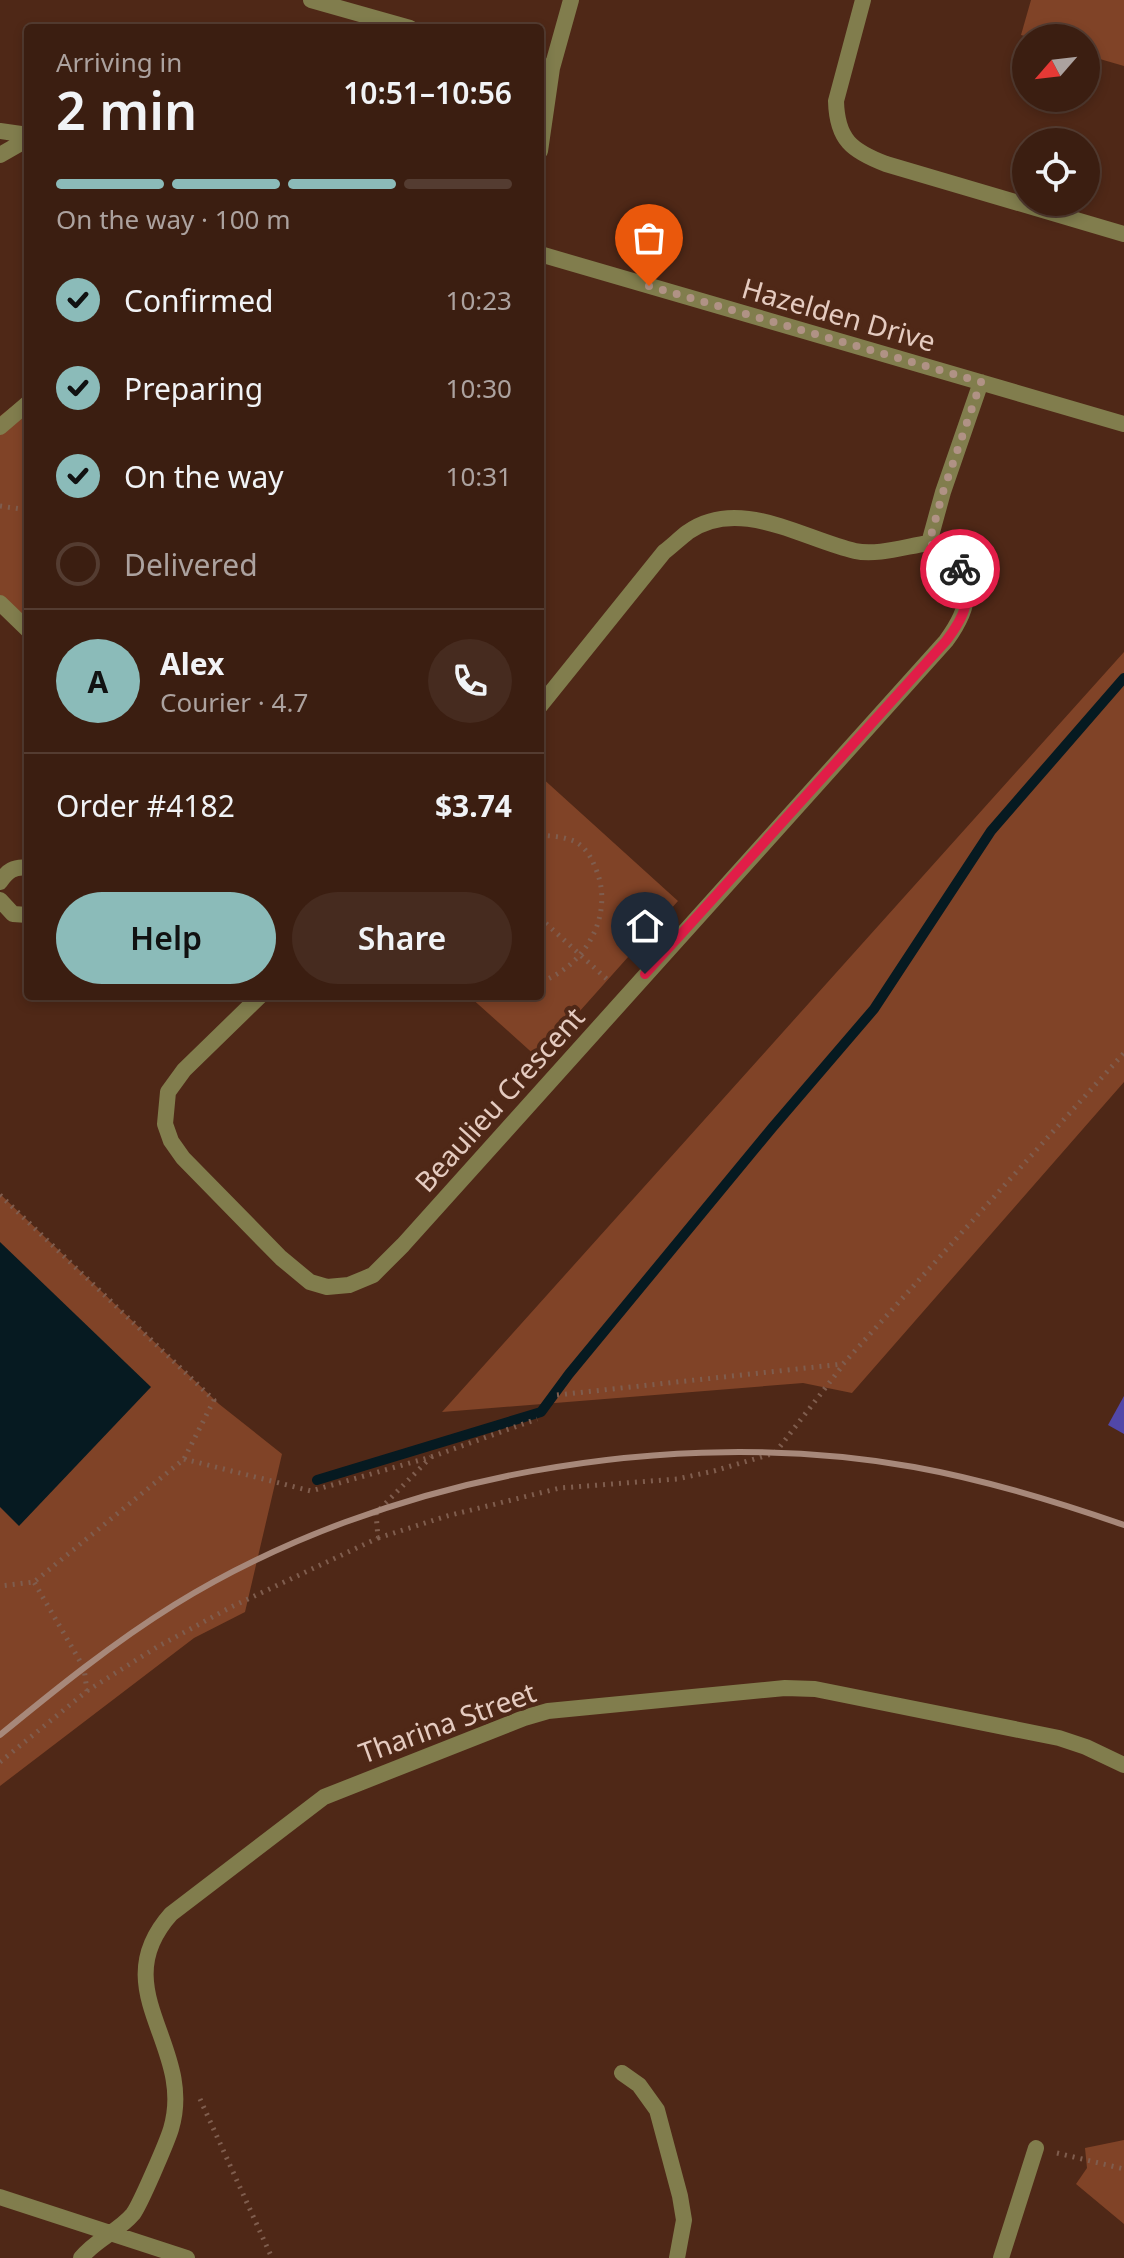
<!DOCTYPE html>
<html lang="en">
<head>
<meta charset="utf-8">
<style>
  :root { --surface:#3b1e11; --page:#462b1f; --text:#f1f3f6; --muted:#aca29f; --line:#543c31; --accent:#8bbbb9 }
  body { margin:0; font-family:"Noto Sans",sans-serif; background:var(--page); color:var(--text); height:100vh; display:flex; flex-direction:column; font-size:30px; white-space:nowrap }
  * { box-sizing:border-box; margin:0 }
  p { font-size:26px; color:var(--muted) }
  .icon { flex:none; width:44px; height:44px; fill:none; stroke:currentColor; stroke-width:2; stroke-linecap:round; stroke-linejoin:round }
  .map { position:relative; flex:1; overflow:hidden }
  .drawer { position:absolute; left:24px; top:24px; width:520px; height:976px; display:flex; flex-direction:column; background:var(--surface); border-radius:8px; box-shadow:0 4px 12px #0003,0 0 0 2px var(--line) }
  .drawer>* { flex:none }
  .needle { width:52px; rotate:242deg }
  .tools { position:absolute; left:1012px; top:24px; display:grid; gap:16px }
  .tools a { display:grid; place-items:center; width:88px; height:88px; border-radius:50%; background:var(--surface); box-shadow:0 4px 12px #0003,0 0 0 2px var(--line); font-size:40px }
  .pin { position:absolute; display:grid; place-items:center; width:68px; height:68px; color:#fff; margin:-82px -34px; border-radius:50% 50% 50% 0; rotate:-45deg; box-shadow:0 0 8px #0007 }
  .pin .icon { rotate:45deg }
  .courier { position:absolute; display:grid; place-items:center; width:80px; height:80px; margin:-40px; border:6px solid #e11d48; border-radius:50%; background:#fff; color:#222; box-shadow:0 2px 10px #0007 }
  .overview em { font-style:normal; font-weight:600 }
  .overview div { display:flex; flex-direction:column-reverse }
  .overview { display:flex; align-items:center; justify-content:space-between; height:136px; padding:0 32px }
  h1 { font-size:52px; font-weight:600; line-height:60px }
  .bar { display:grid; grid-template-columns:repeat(4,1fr); gap:12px 8px; align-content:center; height:96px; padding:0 32px }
  .bar i { height:10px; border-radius:6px; background:var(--line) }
  .bar .active { background:var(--accent) }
  .bar p { grid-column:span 4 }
  .line { display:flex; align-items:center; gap:20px; padding:0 32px; border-top:2px solid var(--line) }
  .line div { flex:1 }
  .round { display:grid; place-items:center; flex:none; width:84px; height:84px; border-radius:42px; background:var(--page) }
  ol { padding:0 32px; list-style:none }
  li { display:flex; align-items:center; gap:24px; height:88px }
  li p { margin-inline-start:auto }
  li .icon { padding:8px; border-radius:50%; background:var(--accent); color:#111; stroke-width:4 }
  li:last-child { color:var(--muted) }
  li i { width:44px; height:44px; border:4px solid var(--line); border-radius:50% }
  .action { display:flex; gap:16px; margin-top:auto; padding:16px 32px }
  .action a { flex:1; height:92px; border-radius:48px; background:var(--accent); color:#111; font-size:32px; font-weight:600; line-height:92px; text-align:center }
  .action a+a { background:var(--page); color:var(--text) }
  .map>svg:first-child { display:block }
</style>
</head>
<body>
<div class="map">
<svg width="1124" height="2258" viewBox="0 0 1124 2258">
  <rect width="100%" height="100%" fill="#4f2817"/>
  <path fill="#804327" d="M1031 0H1124V66L1086 55V38H1031L1021 35Z
    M28 394V622L0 595V416Z
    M1124 652V1082L852 1393 803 1383 442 1412Z
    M540 776 678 901 538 1058 469 996H540Z
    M0 1194 219 1404 282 1454 245 1612 194 1638 0 1786Z
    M1124 2140V2224L1076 2184 1087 2168 1085 2148Z"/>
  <path fill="#061a21" d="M0 1242 151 1387 19 1526 0 1507Z"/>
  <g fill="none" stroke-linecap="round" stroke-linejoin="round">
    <path stroke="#061a21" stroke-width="10" d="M317 1480 541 1412 569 1374 772 1128 874 1009 991 831 1124 678"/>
  </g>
  <path fill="#5147a8" d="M1124 1396V1434L1108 1425Z"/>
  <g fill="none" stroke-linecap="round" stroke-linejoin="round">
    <path stroke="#7f5d4e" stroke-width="5" stroke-dasharray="2 6" stroke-linecap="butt" d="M0 506 28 510
      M540 835C552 836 566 837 576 842 586 848 591 857 595 867 616 913 586 966 540 982
      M540 918 610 982
      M0 1195 214 1400 184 1459 34 1582 0 1586
      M557 1395 843 1364 1124 1053
      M184 1459 311 1491 431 1457 537 1419
      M378 1538 447 1516 560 1488 677 1479 714 1471 775 1453 843 1365
      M87 1691 157 1647 231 1607 378 1538 376 1513 431 1457
      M0 1762 87 1691 84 1668 34 1582
      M200 2099 272 2258
      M1057 2153 1124 2169"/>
    <path stroke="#817d4d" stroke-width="16" d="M311 0 410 28
      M863 0 836 101C837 140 852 151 886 164L1124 234
      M540 65 552 68 571 0
      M0 131 28 135
      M540 151 552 68
      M0 155 28 139
      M540 254 1124 424
      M0 427 28 403
      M0 603 28 630
      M540 706 664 552C672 546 680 538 688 532 739 496 803 539 855 551 877 556 907 546 929 543
      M0 882C7 871 14 866 28 868
      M0 900 13 914 28 915
      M260 996 184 1070 168 1092 165 1124 171 1141 183 1158 281 1258 310 1282 327 1287 349 1285 373 1275 403 1245 946 641C977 599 974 571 929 543L943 492 981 382
      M622 2073 639 2085 657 2110 680 2196 684 2220 677 2258
      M0 2197 187 2258
      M81 2258C95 2240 119 2231 133 2214 140 2205 167 2142 171 2129 196 2046 103 1990 171 1914L324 1797 524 1718 548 1711 785 1688 815 1689 1059 1738 1086 1747 1124 1765
      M1001 2258 1036 2148"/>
    <path stroke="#a7887a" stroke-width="6" d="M0 1735C56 1689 113 1643 174 1605 384 1475 672 1424 914 1467 986 1480 1055 1501 1124 1525"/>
  </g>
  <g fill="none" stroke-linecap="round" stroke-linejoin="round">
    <path stroke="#b09285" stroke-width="8" stroke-dasharray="0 14.4" d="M649 286 981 382 943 492 929 543 948 555 960 569"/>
    <path stroke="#e11d48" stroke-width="10" d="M645 974 946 641C965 616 973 599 960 569"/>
  </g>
  <g text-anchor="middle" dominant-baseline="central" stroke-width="8" stroke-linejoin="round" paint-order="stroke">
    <g font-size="28" fill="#e5cbc0" stroke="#4f2817">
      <text transform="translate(839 314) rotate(16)">Hazelden Drive</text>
      <text transform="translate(499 1099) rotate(-48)">Beaulieu Crescent</text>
      <text transform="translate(447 1722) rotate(-20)">Tharina Street</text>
    </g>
  </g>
</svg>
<div class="tools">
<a><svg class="needle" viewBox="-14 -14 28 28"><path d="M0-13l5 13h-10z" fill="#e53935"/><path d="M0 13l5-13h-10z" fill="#aca29f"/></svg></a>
<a><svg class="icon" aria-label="locate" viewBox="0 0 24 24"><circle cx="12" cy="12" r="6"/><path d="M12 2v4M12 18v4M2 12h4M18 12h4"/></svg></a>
</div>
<div class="pin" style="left:649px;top:286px;background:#ea580c"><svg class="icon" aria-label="bag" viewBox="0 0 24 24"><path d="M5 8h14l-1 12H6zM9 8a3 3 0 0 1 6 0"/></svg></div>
<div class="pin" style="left:645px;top:974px;background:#1f2937"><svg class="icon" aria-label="home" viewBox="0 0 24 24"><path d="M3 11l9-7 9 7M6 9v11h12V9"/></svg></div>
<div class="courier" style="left:960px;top:569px"><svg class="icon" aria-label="bike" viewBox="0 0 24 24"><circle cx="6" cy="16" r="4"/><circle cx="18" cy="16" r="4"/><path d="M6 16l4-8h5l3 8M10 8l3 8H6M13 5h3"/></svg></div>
<section class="drawer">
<div class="overview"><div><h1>2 min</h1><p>Arriving in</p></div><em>10:51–10:56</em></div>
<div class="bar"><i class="active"></i><i class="active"></i><i class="active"></i><i></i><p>On the way · 100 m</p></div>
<ol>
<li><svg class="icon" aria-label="check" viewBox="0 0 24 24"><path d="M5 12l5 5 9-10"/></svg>Confirmed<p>10:23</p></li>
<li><svg class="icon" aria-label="check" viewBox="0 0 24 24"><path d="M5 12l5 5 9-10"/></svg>Preparing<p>10:30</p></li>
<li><svg class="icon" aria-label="check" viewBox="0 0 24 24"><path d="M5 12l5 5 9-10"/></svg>On the way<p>10:31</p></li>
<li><i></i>Delivered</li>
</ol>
<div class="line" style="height:144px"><b class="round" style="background:var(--accent);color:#111">A</b><div><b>Alex</b><p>Courier · 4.7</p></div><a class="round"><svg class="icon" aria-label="phone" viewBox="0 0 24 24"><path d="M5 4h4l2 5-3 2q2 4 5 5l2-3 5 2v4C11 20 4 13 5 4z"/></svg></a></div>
<div class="line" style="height:104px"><div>Order #4182</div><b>$3.74</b></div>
<div class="action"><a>Help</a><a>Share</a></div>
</section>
</div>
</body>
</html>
